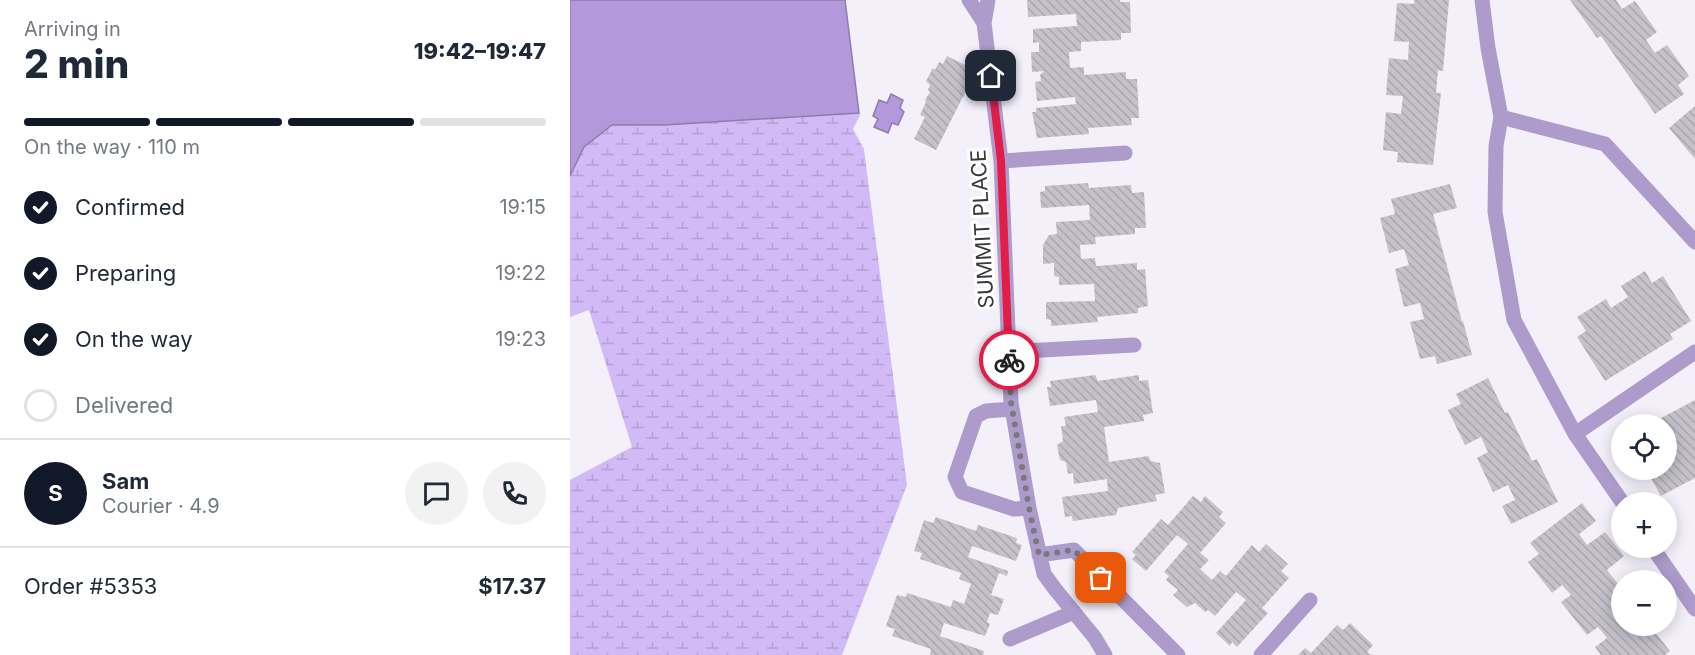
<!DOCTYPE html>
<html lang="en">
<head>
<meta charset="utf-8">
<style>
  :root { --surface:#fff; --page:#f2f2f3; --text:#1f2937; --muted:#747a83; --line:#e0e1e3; --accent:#111827 }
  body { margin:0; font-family:Inter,sans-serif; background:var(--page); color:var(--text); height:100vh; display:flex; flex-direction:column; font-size:22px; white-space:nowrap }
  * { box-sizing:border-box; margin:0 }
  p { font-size:20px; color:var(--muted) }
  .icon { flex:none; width:33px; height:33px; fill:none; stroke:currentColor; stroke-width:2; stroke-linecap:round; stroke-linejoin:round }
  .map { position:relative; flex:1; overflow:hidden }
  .drawer { display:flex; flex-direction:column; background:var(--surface); width:570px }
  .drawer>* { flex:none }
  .buttons { position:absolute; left:1041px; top:414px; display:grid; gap:12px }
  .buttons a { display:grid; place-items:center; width:66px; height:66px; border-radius:50%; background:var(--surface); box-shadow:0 3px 15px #0003; font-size:30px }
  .pin { position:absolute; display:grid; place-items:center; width:51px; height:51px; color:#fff; margin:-26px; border-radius:12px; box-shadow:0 3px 9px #0006 }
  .courier { position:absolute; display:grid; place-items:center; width:60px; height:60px; margin:-30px; border:4px solid #e11d48; border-radius:50%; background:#fff; color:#222; box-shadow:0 2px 8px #0007 }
  .overview em { font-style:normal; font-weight:800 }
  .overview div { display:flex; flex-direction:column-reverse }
  .overview { display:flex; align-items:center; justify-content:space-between; height:102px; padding:0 24px }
  h1 { font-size:39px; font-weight:800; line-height:45px }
  .bar { display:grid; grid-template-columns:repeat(4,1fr); gap:9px 6px; align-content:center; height:72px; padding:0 24px }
  .bar i { height:8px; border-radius:4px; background:var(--line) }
  .bar .active { background:var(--accent) }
  .bar p { grid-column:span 4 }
  .line { display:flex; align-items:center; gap:15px; padding:0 24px; border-top:2px solid var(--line) }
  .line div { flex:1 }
  .round { display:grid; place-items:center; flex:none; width:63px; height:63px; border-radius:32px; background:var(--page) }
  ol { padding:0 24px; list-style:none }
  li { display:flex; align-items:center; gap:18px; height:66px }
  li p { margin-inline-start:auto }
  li .icon { padding:6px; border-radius:50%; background:var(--accent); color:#fff; stroke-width:4 }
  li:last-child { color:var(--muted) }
  li i { width:33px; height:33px; border:3px solid var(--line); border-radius:50% }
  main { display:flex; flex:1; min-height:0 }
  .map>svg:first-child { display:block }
</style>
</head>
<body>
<main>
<section class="drawer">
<div class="overview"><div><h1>2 min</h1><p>Arriving in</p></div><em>19:42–19:47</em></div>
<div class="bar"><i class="active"></i><i class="active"></i><i class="active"></i><i></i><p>On the way · 110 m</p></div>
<ol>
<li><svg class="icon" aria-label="check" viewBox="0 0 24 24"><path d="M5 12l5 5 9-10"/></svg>Confirmed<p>19:15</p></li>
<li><svg class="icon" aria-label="check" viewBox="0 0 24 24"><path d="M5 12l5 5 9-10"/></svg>Preparing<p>19:22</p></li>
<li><svg class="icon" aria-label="check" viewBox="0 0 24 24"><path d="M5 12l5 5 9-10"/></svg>On the way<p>19:23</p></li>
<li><i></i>Delivered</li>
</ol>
<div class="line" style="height:108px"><b class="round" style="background:var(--accent);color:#fff">S</b><div><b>Sam</b><p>Courier · 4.9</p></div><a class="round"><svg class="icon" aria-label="chat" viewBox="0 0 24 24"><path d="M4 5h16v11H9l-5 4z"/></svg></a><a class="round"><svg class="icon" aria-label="phone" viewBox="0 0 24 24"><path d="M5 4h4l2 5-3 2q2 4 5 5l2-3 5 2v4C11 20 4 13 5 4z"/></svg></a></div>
<div class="line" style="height:78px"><div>Order #5353</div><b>$17.37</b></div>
</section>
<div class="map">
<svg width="1125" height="655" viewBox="0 0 1125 655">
  <defs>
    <pattern id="wetland-marsh" width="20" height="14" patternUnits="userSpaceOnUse" patternTransform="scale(1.5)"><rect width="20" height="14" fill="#d1baf6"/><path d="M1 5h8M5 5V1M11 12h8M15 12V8" fill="none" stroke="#b4a0d4"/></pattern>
    <pattern id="building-back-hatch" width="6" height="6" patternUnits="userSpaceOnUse" patternTransform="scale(1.5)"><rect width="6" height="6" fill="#c4c1cb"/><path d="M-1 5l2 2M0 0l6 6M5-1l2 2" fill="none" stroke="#a9a6af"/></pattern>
  </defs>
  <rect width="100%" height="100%" fill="#f4f0fa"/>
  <path fill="url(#wetland-marsh)" d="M289 113 290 115 283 129 294 149 337 485 272 655H0V480L62 447 19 310 0 317V176L14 147 42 125H94Z"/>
  <path fill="#b399db" stroke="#8e7cab" stroke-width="1.5" d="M0 0H275L289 113 94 125H42L14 147 0 176Z
    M321 94 333 100 330 108 334 112 328 125 322 123 318 133 304 127 308 119 303 116 309 100 317 103Z"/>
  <path fill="url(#building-back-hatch)" d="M457 0H550V2H560L561 33H551V40L511 42V51L499 52 500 68 514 67V75L556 72V79H567L569 118H561L562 125 518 128 519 134 467 138 462 112H466V108L506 104 505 97 467 101 465 82 471 81 470 75 474 71 462 72 461 52H469V42L463 43V29L507 26 506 14 458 17Z
    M844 0H879L873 71 868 70 866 93H871L863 165 827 162 828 152 813 150 816 112 831 114 833 96 816 95 819 58 838 60 839 42 824 41 827 3 844 4Z
    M1000 0H1046L1052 9 1065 1 1087 32 1076 40 1085 53 1097 45 1119 76 1108 85 1114 94 1085 114 1031 36 1027 38Z
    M377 56 409 72 403 84 400 83 366 150 344 139 355 117 350 115 356 102 355 100 360 92 358 90 360 85 356 81 363 68 365 70 369 62 373 64Z
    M1125 106V159L1099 128Z
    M518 183 519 188 561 185 562 193 574 192 576 228H565V234L525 237 526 244 510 245 511 259 525 258 526 266 567 263V270L575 269 578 306 568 308V313L527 317 528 322 481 326V320L476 319V302L525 301 524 284 489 285V277L484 276V263L473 264V245L479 235 487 234 486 222 520 220 519 205 471 208 470 192 475 191V186Z
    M880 184 887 208 863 214 892 322 893 321 902 355 867 364 865 356 850 359 840 322 854 319 850 303 834 307 825 269 839 265 834 249 819 253 810 218 825 214 821 199Z
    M1075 271 1082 283 1093 276 1121 321 1100 334 1103 339 1035 381 1007 337 1016 331 1007 317 1036 299 1041 308 1058 297 1051 286Z
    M525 375 528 381 569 375V381L578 380 583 413 573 415 574 421 534 427 539 462 578 456 581 461 590 463 595 493 585 495 587 501 548 508 546 515 503 521 502 516 495 517 492 497 538 491 537 479 504 484 503 473 498 474 496 462 490 460 487 445 493 441 491 426H496L494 417 528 412 526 400 480 406 477 387H481L480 381Z
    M918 378 935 413 938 412 962 461 967 459 988 502 941 524 932 506 945 500 938 485 923 492 907 458 918 452 911 437 895 445 878 410 891 404 886 394Z
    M1125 400V478L1091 496 1076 470H1096V424H1080Z
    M623 496 631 502 635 496 653 512 649 517 656 523 630 553 639 560 630 569 642 580 650 571 656 576 682 545 689 552 696 544 718 564 711 571 719 578 692 608 698 613 667 647 662 642 660 646 646 633 676 600 666 592 645 616 638 610 635 612 625 603 617 607 603 595 608 590 596 580 599 576 594 572 618 544 607 535 576 571 562 559 566 555 562 552 591 519 598 525Z
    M1012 503 1026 521 1009 534 1017 545 1035 532 1054 556 1037 570 1052 589V626H1080L1100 651 1095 655H1031L1025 647 1037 638 1028 627 1017 635 991 602 1001 595 992 585 982 593 958 562 969 554 960 543Z
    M366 517 406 531 408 525 447 538 446 543 452 545 446 561 402 546 398 557 438 571 437 576 429 573 421 595 434 599 428 615 420 613 417 622 420 624 415 636 374 623 370 636 414 651 413 655H360L361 649 322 636 325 629 316 626 327 595 336 597 337 593 381 607 383 600 394 604 401 584 389 579 391 573 350 559 352 553 344 551 354 520 363 523Z
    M780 623 803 645 797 652 801 655H728L735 648 741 653 767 625 773 630Z"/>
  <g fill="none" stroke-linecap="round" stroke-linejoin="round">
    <path stroke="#ad9bcb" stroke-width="15" d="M399 0 414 23
      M418 0 414 23 431 161 441 402 459 508 474 574 485 589 525 638 535 655
      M912 0 918 48 931 117 926 146 925 212 944 320 1005 434 1052 502
      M931 117 1035 144 1125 242
      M431 161 555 153
      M439 352 564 345
      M442 409 416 411 406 416 385 477 392 492 444 509 459 508
      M1005 434 1125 352
      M1083 548 1125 609
      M469 555 504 550 608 655
      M440 639 504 612
      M691 655 740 600"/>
  </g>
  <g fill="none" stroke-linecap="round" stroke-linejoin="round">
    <path stroke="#7a787e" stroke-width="6" stroke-dasharray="0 10.8" d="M439 360 441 402 459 508 469 555 504 550 531 578"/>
    <path stroke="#e11d48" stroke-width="8" d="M421 76 431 161 439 360"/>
  </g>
  <g text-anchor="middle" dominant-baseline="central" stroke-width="6" stroke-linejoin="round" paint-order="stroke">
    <g font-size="21" fill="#38373b" stroke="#fff">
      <text transform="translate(412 229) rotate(-93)">SUMMIT PLACE</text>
    </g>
  </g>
</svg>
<div class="buttons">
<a><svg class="icon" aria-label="locate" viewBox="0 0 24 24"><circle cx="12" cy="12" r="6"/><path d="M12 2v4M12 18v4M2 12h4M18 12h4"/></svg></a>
<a>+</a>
<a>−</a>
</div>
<div class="pin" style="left:531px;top:578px;background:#ea580c"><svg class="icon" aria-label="bag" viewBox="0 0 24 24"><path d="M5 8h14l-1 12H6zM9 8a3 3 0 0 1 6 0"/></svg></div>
<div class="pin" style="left:421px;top:76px;background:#1f2937"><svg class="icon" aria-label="home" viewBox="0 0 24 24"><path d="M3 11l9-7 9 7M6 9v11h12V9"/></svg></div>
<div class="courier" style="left:439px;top:360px"><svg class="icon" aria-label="bike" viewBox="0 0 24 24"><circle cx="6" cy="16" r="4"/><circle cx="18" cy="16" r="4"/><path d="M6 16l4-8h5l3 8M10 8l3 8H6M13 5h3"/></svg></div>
</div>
</main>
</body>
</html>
